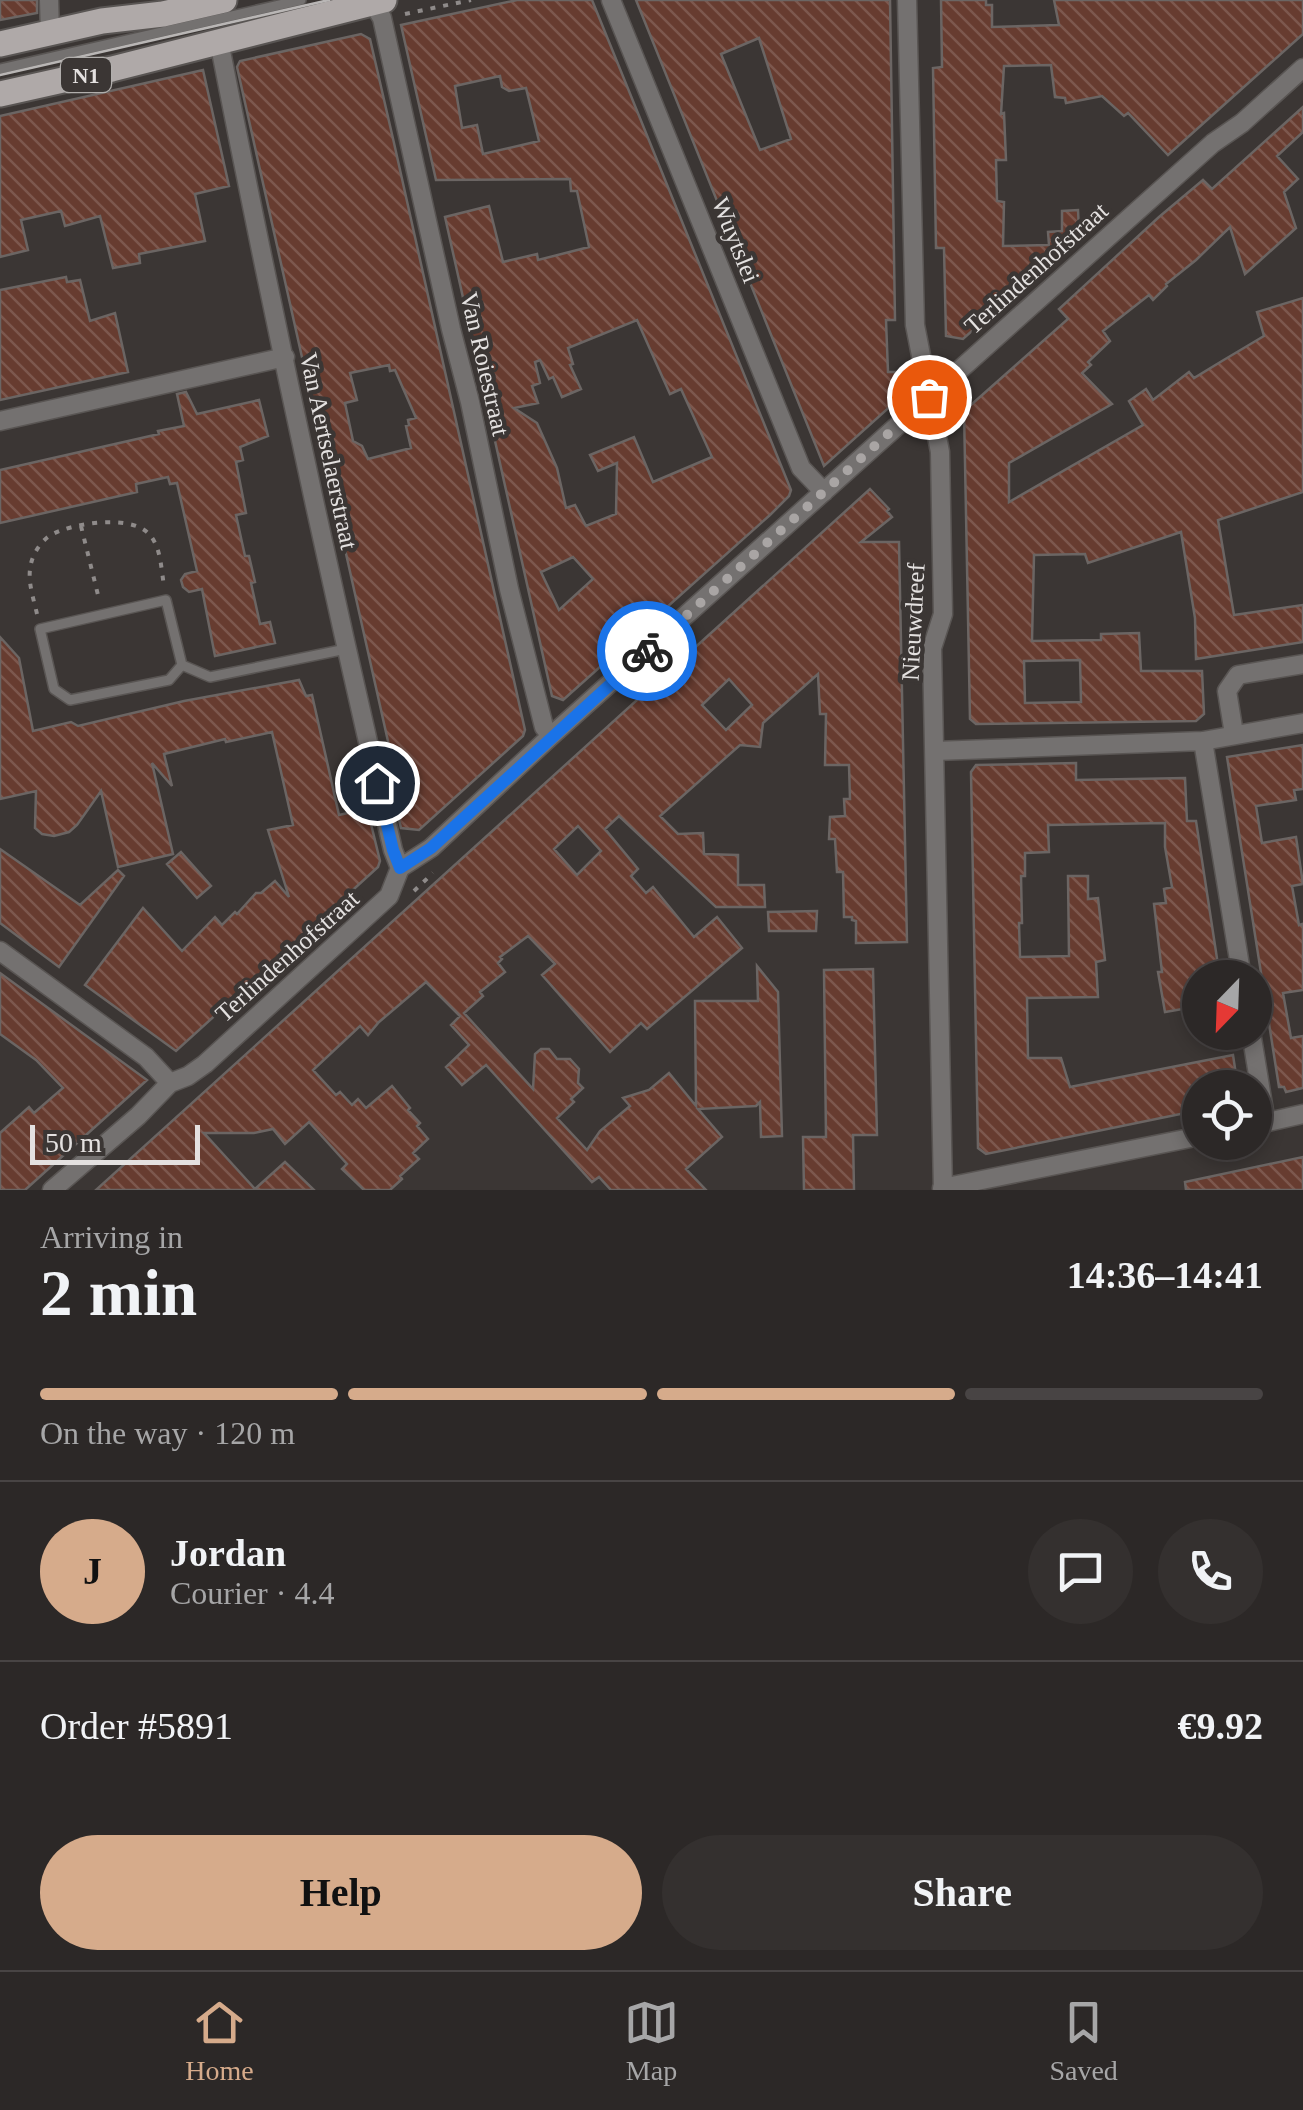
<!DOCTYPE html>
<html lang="en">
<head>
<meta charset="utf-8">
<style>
  :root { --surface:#2c2827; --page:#34302f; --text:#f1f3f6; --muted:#a6a6a7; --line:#484444; --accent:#d6ab8b }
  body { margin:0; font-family:Georgia,serif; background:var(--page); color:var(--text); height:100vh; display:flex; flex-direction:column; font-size:38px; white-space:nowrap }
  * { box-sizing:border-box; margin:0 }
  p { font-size:32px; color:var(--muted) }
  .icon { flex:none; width:55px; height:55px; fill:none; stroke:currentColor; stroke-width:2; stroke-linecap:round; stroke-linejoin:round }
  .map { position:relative; height:1190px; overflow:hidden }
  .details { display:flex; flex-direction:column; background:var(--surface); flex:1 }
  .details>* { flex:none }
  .needle { width:65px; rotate:203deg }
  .controls { position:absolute; left:1182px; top:960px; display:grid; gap:20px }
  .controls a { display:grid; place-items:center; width:90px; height:90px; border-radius:50%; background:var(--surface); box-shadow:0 5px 15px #0003,0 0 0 2px var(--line); font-size:50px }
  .scale { position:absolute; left:30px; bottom:25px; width:170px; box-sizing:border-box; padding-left:10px; border:5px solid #e4e1e0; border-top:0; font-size:28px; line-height:35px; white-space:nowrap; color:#e4e1e0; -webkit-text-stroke:8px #3b3634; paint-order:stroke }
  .pin { position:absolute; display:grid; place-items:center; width:85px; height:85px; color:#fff; margin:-42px; border:5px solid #fff; border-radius:50%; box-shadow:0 2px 10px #0007 }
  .courier { position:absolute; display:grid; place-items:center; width:100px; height:100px; margin:-50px; border:8px solid #1a73e8; border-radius:50%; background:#fff; color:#222; box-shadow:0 2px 12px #0007 }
  .summary em { font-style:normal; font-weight:700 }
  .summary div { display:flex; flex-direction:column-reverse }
  .summary { display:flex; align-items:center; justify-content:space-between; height:170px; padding:0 40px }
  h1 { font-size:65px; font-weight:700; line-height:75px }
  .bar { display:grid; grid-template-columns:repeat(4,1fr); gap:15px 10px; align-content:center; height:120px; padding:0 40px }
  .bar i { height:12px; border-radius:8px; background:var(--line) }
  .bar .current { background:var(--accent) }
  .bar p { grid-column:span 4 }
  .line { display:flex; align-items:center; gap:25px; padding:0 40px; border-top:2px solid var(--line) }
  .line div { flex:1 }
  .round { display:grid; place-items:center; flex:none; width:105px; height:105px; border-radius:52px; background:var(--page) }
  .primary-button { display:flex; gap:20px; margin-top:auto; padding:20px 40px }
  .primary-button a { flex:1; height:115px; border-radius:60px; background:var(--accent); color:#111; font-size:40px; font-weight:700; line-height:115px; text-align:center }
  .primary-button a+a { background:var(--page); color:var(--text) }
  .menu { display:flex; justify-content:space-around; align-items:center; height:140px; border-top:2px solid var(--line); background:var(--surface); font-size:28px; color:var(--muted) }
  .menu a { display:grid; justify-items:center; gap:5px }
  .menu .current { color:var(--accent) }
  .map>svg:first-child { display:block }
</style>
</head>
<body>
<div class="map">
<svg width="1303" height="1190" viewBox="0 0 1303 1190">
  <defs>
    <pattern id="building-back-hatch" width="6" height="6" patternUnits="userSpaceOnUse" patternTransform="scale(2.5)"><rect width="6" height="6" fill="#673c30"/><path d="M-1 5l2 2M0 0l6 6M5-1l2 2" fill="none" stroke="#7d584e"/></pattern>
  </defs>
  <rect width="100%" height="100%" fill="#3b3634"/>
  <path fill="url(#building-back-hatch)" stroke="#6b6563" stroke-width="2.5" fill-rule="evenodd" d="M0 0H37V13L0 20Z
    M517 0H592L791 490 789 496 770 515 563 700 552 696 445 217 489 206 503 262 537 254 538 260 589 247 577 191H571L570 179 436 180 401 25ZM500 76 502 87 509 91 526 88 539 141 483 154 477 125 462 128 455 86ZM637 320 670 394 681 389 712 457 653 482 634 437 590 455 598 471 617 463 616 514 586 526 575 505 566 508 557 468 537 423 514 408 538 403 532 386 540 383 535 362 540 360 549 379 553 377 562 397 581 389 570 365 573 364 568 348ZM573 557 593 579 559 610 541 572Z
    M636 0H890L895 320H886L888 372H896L897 397 894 403 824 466ZM759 38 791 139 760 150 721 54Z
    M941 0H986V5H992V27L1059 25 1054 0H1303V34L1168 155 1128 113 1124 116 1102 96 1066 103 1065 98 1055 97 1051 65 1004 66 1001 114 1004 113 1006 160H996L997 201 1004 202 1003 246 1049 245 1048 232 1062 231V211L1078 210 1079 230H1085L963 339 946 336 944 248H936L933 68 942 67Z
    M361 34 370 39 394 143 525 730 523 736 419 830 401 828 395 802 400 801 396 777 237 67 240 61ZM389 365 390 371 395 370 416 418 408 420 409 425 406 426 411 448 368 459 362 446 353 441 345 403 357 400 350 373Z
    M203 70 229 186 195 194 205 241 139 254 140 263 113 268 100 216 65 226 61 211 21 220 28 250 0 257V116Z
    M1303 107V132L1277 156 1298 179 1284 192 1296 228 1245 274 1230 227 1196 260 1166 284 1167 286 1153 300 1149 295 1103 331 1110 341 1088 362 1091 365 1082 373 1112 404 1009 463V502L1143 425 1129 401 1146 389 1153 400 1189 372 1194 378 1222 361 1264 336 1257 312 1303 298V492L1218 520 1234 615 1303 605V642L1196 659 1195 618 1181 532 1088 563 1085 554 1034 555 1032 641 1101 640V634L1139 633 1141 671H1202L1204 714 1196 721 976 724 970 719 964 411 1068 319 1059 309 1159 217 1203 180 1212 189ZM1080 660 1081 702 1025 703 1024 661Z
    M66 277 67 282 80 280 90 321 115 313 128 372 0 400V290Z
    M186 392 197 414 259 400 268 436 240 447 243 460 236 462 246 513 236 515 245 556H249L255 582 251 583 260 624 270 622 275 643 215 656 202 589 189 592 183 587 181 580 185 574 197 571 177 483 170 484 168 477 136 484 137 492 0 523V470L159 434 158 431 184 426 177 394Z
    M870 489 889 509 887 511 892 517 861 542H899L907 942 856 943V921L852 920V917H844L843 872H837L835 839H829L830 817 845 816 844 799H850L849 765H825L826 714H820L818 674 763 723 760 747 740 745 660 816 678 834 703 833 704 854 738 855V885H764L765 907H716L619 816 605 829 638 869 631 876 646 893 653 887 694 937 717 917 742 948 647 1029 641 1023 610 1052 542 975 555 964 528 936 500 957 502 959 498 963 505 972 480 992 483 996 464 1013 533 1089 535 1054 541 1049H549L557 1059H570L579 1069 578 1083 583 1088 571 1099 574 1102 557 1118 587 1150 600 1131 630 1106 623 1098 649 1090 669 1073 696 1106 695 1001H758L757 966 778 992 782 1136 761 1137 760 1102 756 1106 698 1109 722 1137 686 1169 706 1190H611L599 1177 592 1182 486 1065 462 1085 446 1067 469 1045 451 1025 460 1016 426 982 379 1022 368 1035 360 1026 313 1070 336 1095 340 1092 352 1105 358 1099 366 1108 392 1086 410 1108 408 1110 420 1123 417 1126 428 1139 413 1153 419 1159 400 1176 402 1179 390 1190H364L342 1169 347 1164 309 1122 285 1144 273 1129 254 1133H204L255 1189 285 1162 314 1190H96ZM729 679 752 705 726 730 702 705ZM578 826 601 851 577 875 554 849Z
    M0 637 19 658 33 731 71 722 78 726 184 701 299 680 306 696 312 695 339 815 370 808 374 825 371 824 380 861 378 867 176 1051 85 985 143 908 182 951 215 917 222 925 235 912 237 914 256 893H261L275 881 289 897 268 830 293 825 272 732 226 742 225 739 164 754 172 786 152 763 173 854 118 867 101 791 77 825 69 832 54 836 42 834 35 828 36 791 0 799Z
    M1303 745V789L1294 790 1296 800 1256 806 1262 843 1296 837 1303 884 1292 886 1299 925 1302 924 1303 927V990L1283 993 1291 1038 1303 1036V1088L1286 1092 1284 1087H1279L1227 757Z
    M1076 763V780L1185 778 1187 821H1196L1220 978H1200V1006L1165 1012 1158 972H1162L1154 904 1166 903 1164 889 1172 887 1165 847V823L1048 825 1049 852 1025 853V876H1021L1022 923H1019L1020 957 1069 956 1068 876H1088V899L1098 898 1105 960 1096 962 1098 997 1027 998 1028 1058H1061L1070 1087 1233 1055 1238 1088H1200V1110L986 1154 978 1148 971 772 976 765Z
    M0 849 80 905 118 870 124 876 59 967 0 923Z
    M181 852 211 886 197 898 167 864Z
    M817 911 816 931H769L768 912Z
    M873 969 877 1135H853L854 1190H804L803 1137H826L824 970Z
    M0 973 147 1080 25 1190H0V1133L29 1107 34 1113 63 1088 36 1060 0 1034Z
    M1303 1157V1190H1186L1185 1182Z"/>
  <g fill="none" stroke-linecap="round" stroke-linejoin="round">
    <defs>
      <path id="service" d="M0 69 301 0
        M182 665 169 680 70 700 54 689 40 629 166 600 182 665 210 677 346 649"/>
      <path id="minor" d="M49 0 50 33
        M368 0 373 3 382 18 451 329 470 402 509 589 544 727 551 736
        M611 0 801 468 824 492
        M907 0 915 325 940 452 943 614 932 648 943 1190
        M219 41C272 312 330 581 393 850L400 868
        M0 421 285 357
        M1234 734 1227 691 1238 675 1303 664
        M1203 741 1242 978
        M935 751 1203 741 1303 723
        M0 951 146 1057 170 1083
        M1251 1032 1266 1123
        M1255 1125 1303 1114
        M942 1188 1200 1136
        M52 1190 138 1116 170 1083 188 1076 205 1064 389 896 400 868 431 848 551 736 1213 143 1242 123 1303 68"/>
      <path id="primary" d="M0 44 102 21 163 14 224 0
        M0 94 112 69 384 0"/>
    </defs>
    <use href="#service" stroke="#595553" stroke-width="12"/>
    <use href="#minor" stroke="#595553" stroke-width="21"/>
    <use href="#primary" stroke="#595553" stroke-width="29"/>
    <path stroke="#8f8b8a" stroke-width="4" stroke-dasharray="5 8" stroke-linecap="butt" d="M405 14 471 0
      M81 526 99 599
      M37 614C33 596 26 578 32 560 35 551 42 540 51 535 72 523 131 514 149 534 161 547 161 568 164 586
      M414 891 433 873"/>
    <use href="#service" stroke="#747170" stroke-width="9"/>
    <use href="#minor" stroke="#747170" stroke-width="18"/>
    <use href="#primary" stroke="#afa9a8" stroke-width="25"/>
    <path stroke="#b9b6b5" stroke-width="2.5" d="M0 75 329 0"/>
  </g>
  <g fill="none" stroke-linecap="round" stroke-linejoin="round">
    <path stroke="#a9a5a4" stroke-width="10" stroke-dasharray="0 18" d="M647 651 929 397"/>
    <path stroke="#1a73e8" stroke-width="12" d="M377 783 393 850 400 868 431 848 647 651"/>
  </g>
  <g text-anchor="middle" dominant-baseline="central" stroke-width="9" stroke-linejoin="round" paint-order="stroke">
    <rect fill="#3b3634" stroke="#b1aeac" stroke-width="2.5" x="61" y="58" width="50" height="34" rx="8"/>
    <g font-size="22" font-weight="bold" fill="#e4e1e0">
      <text x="86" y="75">N1</text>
    </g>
    <g font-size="25" fill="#e4e1e0" stroke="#3b3634">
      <text transform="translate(736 240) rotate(68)">Wuytslei</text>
      <text transform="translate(1036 268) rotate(-42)">Terlindenhofstraat</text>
      <text transform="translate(485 364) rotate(77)">Van Roiestraat</text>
      <text transform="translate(329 451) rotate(78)">Van Aertselaerstraat</text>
      <text transform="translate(913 622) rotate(-87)">Nieuwdreef</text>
      <text transform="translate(287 956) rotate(-42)">Terlindenhofstraat</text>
    </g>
  </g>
</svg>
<div class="controls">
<a><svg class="needle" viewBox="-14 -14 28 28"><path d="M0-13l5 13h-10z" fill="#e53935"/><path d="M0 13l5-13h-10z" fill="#a6a6a7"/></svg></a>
<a><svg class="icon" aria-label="locate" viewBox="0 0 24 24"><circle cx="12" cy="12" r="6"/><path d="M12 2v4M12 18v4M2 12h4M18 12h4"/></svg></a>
</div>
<div class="scale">50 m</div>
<div class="pin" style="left:929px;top:397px;background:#ea580c"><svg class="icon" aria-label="bag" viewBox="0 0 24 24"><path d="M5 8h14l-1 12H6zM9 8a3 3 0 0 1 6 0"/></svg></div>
<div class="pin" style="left:377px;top:783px;background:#1f2937"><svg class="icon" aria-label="home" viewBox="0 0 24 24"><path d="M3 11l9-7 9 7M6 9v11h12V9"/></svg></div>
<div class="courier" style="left:647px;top:651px"><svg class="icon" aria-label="bike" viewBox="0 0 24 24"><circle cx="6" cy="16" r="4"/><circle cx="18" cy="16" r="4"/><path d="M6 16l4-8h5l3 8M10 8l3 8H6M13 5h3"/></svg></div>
</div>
<section class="details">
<div class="summary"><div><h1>2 min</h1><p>Arriving in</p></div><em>14:36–14:41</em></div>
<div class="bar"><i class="current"></i><i class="current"></i><i class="current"></i><i></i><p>On the way · 120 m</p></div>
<div class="line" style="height:180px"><b class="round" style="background:var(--accent);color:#111">J</b><div><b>Jordan</b><p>Courier · 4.4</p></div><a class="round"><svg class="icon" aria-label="chat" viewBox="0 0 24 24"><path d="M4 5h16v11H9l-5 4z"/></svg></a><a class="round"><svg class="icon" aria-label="phone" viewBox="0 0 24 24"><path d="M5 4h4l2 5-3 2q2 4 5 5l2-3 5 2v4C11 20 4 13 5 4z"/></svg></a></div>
<div class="line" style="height:130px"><div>Order #5891</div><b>€9.92</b></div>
<div class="primary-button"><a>Help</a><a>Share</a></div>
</section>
<nav class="menu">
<a class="current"><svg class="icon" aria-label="home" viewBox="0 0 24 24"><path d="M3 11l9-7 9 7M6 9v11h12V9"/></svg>Home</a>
<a><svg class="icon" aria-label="map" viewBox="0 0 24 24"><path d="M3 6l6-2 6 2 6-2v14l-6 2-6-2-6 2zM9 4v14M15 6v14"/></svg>Map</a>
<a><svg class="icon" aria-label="saved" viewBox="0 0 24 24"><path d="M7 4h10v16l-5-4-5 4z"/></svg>Saved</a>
</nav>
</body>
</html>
